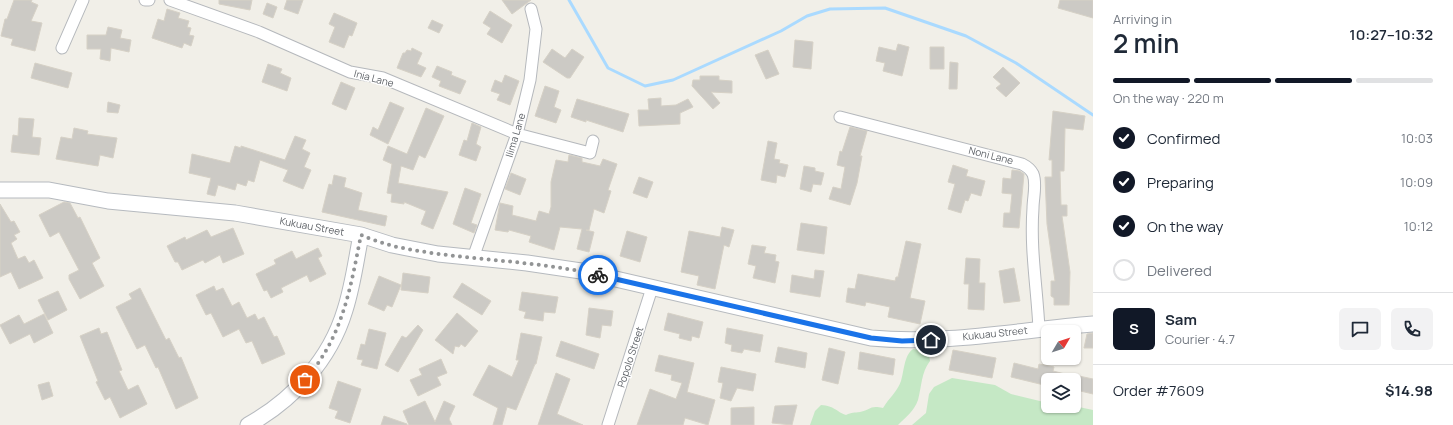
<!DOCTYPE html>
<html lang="en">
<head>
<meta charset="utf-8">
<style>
  :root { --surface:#fff; --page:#f2f2f3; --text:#1f2937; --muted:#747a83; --line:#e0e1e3; --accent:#111827 }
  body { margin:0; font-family:Manrope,sans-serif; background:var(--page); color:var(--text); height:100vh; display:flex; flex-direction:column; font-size:15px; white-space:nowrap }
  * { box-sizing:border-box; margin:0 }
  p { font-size:13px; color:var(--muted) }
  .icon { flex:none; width:22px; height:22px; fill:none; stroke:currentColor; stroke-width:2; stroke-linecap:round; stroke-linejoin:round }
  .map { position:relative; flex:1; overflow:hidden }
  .drawer { display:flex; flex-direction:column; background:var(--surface); width:360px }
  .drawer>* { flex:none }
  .needle { width:26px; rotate:51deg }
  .fabs { position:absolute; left:1041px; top:325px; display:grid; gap:8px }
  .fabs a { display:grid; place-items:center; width:40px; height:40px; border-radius:6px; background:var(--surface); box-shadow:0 1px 3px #0004; font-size:20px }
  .pin { position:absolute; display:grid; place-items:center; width:34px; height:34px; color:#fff; margin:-17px; border:2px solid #fff; border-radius:50%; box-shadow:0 1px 4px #0007 }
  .courier { position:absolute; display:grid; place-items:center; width:40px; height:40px; margin:-20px; border:3px solid #1a73e8; border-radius:50%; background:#fff; color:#222; box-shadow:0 1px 5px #0007 }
  .overview em { font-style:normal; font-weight:600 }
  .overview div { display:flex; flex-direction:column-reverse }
  .overview { display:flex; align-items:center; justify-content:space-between; height:68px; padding:0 20px }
  h1 { font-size:26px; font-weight:600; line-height:30px }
  .bar { display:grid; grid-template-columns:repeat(4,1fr); gap:6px 4px; align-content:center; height:48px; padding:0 20px }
  .bar i { height:5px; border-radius:3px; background:var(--line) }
  .bar .active { background:var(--accent) }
  .bar p { grid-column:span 4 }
  .line { display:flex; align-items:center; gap:10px; padding:0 20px; border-top:1px solid var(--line) }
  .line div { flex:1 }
  .round { display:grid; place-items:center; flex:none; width:42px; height:42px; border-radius:6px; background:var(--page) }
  ol { padding:0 20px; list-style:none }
  li { display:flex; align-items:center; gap:12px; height:44px }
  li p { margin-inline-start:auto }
  li .icon { padding:4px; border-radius:50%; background:var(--accent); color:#fff; stroke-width:4 }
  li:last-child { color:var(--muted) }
  li i { width:22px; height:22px; border:2px solid var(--line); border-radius:50% }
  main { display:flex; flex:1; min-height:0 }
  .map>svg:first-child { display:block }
</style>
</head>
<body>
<main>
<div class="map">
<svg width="1093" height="425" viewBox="0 0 1093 425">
  <rect width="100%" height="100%" fill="#f1efe8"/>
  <path fill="#c5e8c5" d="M913 349 928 351 930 361C921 373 922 385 918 400 914 411 906 417 898 425H810L815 411 821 405C835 406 835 411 846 415 852 412 854 413 860 412 871 410 869 405 883 408 889 398 897 392 901 381 904 372 904 355 913 349Z
    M952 378 995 385 1011 394 1048 403V406H1074L1093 410V425H912L926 413 929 394 934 387Z"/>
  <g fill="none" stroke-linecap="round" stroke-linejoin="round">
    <path stroke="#aadaff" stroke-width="3" d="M569 0 608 68 645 86 673 80 781 31 807 16 830 9 885 8 966 36 1016 63 1093 115"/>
  </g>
  <path fill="#cccac5" stroke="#d6d1c6" d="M14 0H32L31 2 38 5 31 21 42 23 35 51 11 45 13 39 1 36 5 19H7Z
    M219 0H252L250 10 219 4Z
    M287 0H303L298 14 284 9Z
    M502 0H531L512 14Z
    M1060 0H1093V18L1058 8Z
    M267 3 277 7 273 18 263 14Z
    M167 9 180 13 178 18 189 21 187 27 191 28 189 35 194 36 191 46 184 43 182 48 152 38 158 19 164 21Z
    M490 11 512 25 502 43 487 34 491 28 483 23Z
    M334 13 357 23 352 36 349 35 344 48 329 42 335 27 329 24Z
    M432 20 443 25 439 33 428 28Z
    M108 27 122 30 120 38 131 40 129 52 111 48 110 61 100 59 101 49H87V35H106Z
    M795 40 813 42 811 69 793 67Z
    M898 44 909 47 902 76 883 71 885 63 876 61 879 47 896 51Z
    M930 47H944V69H930Z
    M412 48 422 53 417 64 426 68 421 77 397 68 403 53H405L407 50 411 51Z
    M552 49 565 58 572 49 584 57 570 78H567L543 62Z
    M768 50 779 74 766 79 755 55Z
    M950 62 958 63 957 89H949Z
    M35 63 72 73 68 88 31 78Z
    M268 64 282 69 280 73 291 78 287 91 262 82Z
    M437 66 452 72 451 75 466 81 460 94 439 86 441 81 432 77Z
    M1003 67 1020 83 1006 97 996 88 1001 84 993 77Z
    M505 75 519 81 510 105 497 100 500 94 491 91 495 80 502 83Z
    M700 76H719V80L732 81V93L711 92 720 103 713 109 692 86 693 80H700Z
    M341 82 355 88 346 110 332 104Z
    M545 86 559 91 554 107 561 110 556 123 535 116Z
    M661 98V106L676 105 688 99 693 107 680 113V124L639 126 638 110H649L648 99Z
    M577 99 629 114 623 132 586 120V122L571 117Z
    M108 102 120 105 118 113 107 112Z
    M390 102 404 108 388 144 370 135 373 127 378 130Z
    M426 108 444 116 425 158 419 155 413 170 401 166 398 183 448 192 433 229 421 224 426 211 404 202V204L391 202 392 194 387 193 392 164 383 160 388 146 407 154Z
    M1053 111 1085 116 1083 130 1065 128 1064 171H1060L1061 205H1067V216H1062L1070 272 1069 305H1054V298L1051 296V281H1055L1047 224 1045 177H1052V160H1049Z
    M19 118 34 119 32 137 41 138 39 155 11 152 13 135 18 136Z
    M472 123 481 127 476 144 481 147 476 161 459 155 464 140 467 141Z
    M850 127 867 131 860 156H862L857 183 850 205 829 199 833 187 841 189 845 167 837 165 840 151 842 152Z
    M74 128 88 131 87 134 117 138 113 158 100 155 98 166 56 159 61 137 72 139Z
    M295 136 306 140 302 149 310 153 304 167 311 170 303 189 283 181 288 170 260 160 254 182 248 180 246 186 237 183 235 190 218 185 215 196 207 194 211 178 189 173 192 154 230 163 235 146 241 148V146L285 160Z
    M768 141 777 143 774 159 780 160 779 163 788 165 785 177 777 175 776 183 761 180Z
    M569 155 582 158V162L600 166 603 159 617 164 608 190 611 191 604 213 594 209 589 230H586L594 232 589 252 577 249 582 229 560 227 554 250 529 242 531 236 509 230 508 232 495 230 500 203 513 206 512 215 536 221 539 211 549 214 551 207V182L556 160 568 162Z
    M953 165 968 170 966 176 985 181 981 196 971 193 968 201 965 200 961 213 948 209 955 184 948 182Z
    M804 166 815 168V171L824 173 821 185 813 184 811 192 800 189Z
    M1012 170 1020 171 1024 174 1019 228 1003 227 1004 213H1010L1012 194 1002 193 1003 178 1011 179Z
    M511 173 526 179 520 195 505 189Z
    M334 175 346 178 344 187 362 193 358 210 387 216 385 226 322 212 329 184 332 185Z
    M639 177 653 182 647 198 633 193Z
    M465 188 481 194 471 223 477 225 474 233 453 224Z
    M64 202 70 203 78 218 80 217 100 258 92 263 104 286 80 299 69 279V275L79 270 59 232 50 237 39 215Z
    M0 204 11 222 14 221 20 232 14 235 17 239 11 243 18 259 25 256 29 263 34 260 43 278 19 289 11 272 0 277Z
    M801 223 827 227 824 254 797 250Z
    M722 227 734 230 729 247 724 245 715 289 697 285 699 276 681 272 689 231 720 237Z
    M233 228 244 254 223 263 220 255 205 263 203 260 182 270 178 262H175L167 246 185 237 186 240 207 230 211 237Z
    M627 231 647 237 640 262 620 256Z
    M906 241 921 244 910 298 925 301 920 324 888 317 890 307 866 302 865 306 846 302 848 288 855 289 858 274 895 281 896 277H898Z
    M752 245 766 247 764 253 776 255 775 261 779 262 775 283 753 278 756 266 748 264Z
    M318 248 322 256 318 258 326 274 310 282 307 275 281 288 283 292 271 298 267 290 264 291 256 274 276 264 274 260 292 251 296 259Z
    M966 258 980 259 979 283H985L984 310 968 309 969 284H964Z
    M1014 268 1020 301 1004 303 999 271Z
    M815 270 824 271 820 297 790 292 792 275 814 279Z
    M403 273 430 277 428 293 401 290Z
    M379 276 401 285 392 307 387 305 384 311 368 304Z
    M462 283 491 301 482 315 453 297Z
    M214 286 216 291 223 288 232 306 239 302 247 318 255 314 258 320 264 317 274 337 277 336 285 354 262 364 252 341 246 343 239 329 223 337 211 313 206 315 196 295Z
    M140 288 166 340 169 338 179 358 181 357 198 398 176 409 158 367 156 368 145 345 137 349 116 307 132 299 129 294Z
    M58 291 67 310 48 320 38 300Z
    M522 292 558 297 555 313 544 312 543 321 524 318 526 312 519 310Z
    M589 308 613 311 611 326 602 325 600 338 586 335Z
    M457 313 478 331 465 347 461 344 459 347 455 346 453 354 435 340Z
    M668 313 703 322 699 338 692 336 691 341 679 338 680 334 664 330Z
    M44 314 53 333 34 343 30 334 10 344 0 325 19 315 24 324Z
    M418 325 423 330 398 372 385 365 402 336 406 338Z
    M99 328 101 334 107 332 122 370 119 371 128 390 138 385 147 404 120 418 110 397 105 400 96 382 98 381 80 336Z
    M727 328 763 335 760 352 744 349 742 353 731 351 732 345 725 343Z
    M369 329 386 333 377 369 361 365 363 360 357 359 361 344 365 345Z
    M521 333 542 337 536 364H535L516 410 507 407 502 425H493L498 408 473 395 489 365 512 377 519 360H516Z
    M1093 333V348H1084L1087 334Z
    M561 341 599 354 594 369 556 356Z
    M778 347 807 353 805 368 775 362Z
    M829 348 845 352 838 384 822 380Z
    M953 350 996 358 992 378 949 370Z
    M860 352 895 359 893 375 858 369Z
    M659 355 694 363 687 392 715 400 708 425 685 418 683 425H637L650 389 676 399 682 383 671 380 672 375 655 371Z
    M441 359 447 373 437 377 441 385 418 396 410 380 422 375 419 369Z
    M1014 363 1038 369 1039 364 1054 367 1053 371 1077 377 1076 380H1048V386L1011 377Z
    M721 367 756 374 753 391 737 388 731 401 720 398 723 383 718 382Z
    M556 373 570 379 557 414 583 425H538Z
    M1079 376 1093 379V394L1076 390Z
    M338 381 361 389 350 423 335 418 338 411 329 408Z
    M49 382 53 396 42 400 38 385Z
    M425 401 435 422 444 401 455 406 449 419 452 425H409L403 411Z
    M797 405 792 425 772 423 775 406Z
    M754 407V425H731V408Z
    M384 416 407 424V425H381Z"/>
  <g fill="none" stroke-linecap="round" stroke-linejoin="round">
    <defs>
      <path id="street" d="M145 0H149
        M170 0 259 32 350 72 383 78 517 134 590 153 593 141
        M62 48 83 0
        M840 117 1022 164C1026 166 1031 170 1033 174 1037 184 1033 198 1033 208 1030 250 1037 287 1039 329
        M473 258 517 134 530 80 536 29 531 9
        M608 425 652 288"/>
      <path id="secondary" d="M0 190H49L108 201 235 213 361 235 392 245 438 254 527 263 581 271 871 338C944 345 1019 330 1093 324
        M248 425C293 400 330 360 345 310 353 285 356 260 361 235"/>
    </defs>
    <use href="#street" stroke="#b5b8bc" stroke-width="13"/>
    <use href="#secondary" stroke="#b6babf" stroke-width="17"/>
    <use href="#street" stroke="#fff" stroke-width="11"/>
    <use href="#secondary" stroke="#fff" stroke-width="15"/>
  </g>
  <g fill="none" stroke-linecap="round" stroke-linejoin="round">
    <path stroke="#929495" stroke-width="4" stroke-dasharray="0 7.2" d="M305 380C343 336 350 290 361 235 371 239 382 243 393 246 460 261 530 259 598 275"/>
    <path stroke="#1a73e8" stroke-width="5" d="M598 275 871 338 902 341 931 340"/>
  </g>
  <g text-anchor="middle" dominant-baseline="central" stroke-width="3" stroke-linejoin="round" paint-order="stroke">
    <g font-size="10" fill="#5f6368" stroke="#fff">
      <text transform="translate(374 78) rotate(15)">Inia Lane</text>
      <text transform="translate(515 135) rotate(-73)">Ilima Lane</text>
      <text transform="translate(991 155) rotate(14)">Noni Lane</text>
      <text transform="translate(312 226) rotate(10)">Kukuau Street</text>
      <text transform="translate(995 333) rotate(-6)">Kukuau Street</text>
      <text transform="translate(630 357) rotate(-72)">Popolo Street</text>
    </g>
  </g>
</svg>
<div class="fabs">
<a><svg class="needle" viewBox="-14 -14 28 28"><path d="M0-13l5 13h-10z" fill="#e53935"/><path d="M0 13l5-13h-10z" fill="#747a83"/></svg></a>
<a><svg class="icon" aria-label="layers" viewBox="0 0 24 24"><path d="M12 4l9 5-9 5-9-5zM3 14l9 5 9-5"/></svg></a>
</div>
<div class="pin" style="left:305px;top:380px;background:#ea580c"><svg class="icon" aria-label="bag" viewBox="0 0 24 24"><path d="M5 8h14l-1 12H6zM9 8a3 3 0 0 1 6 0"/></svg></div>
<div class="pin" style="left:931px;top:340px;background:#1f2937"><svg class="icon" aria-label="home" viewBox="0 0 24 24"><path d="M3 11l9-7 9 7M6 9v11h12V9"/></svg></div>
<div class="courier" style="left:598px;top:275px"><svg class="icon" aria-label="bike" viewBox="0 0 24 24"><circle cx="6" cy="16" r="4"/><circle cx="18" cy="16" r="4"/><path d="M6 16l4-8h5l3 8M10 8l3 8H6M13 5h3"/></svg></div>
</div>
<section class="drawer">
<div class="overview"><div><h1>2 min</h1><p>Arriving in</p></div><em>10:27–10:32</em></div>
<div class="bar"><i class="active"></i><i class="active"></i><i class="active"></i><i></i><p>On the way · 220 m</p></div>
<ol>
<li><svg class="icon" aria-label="check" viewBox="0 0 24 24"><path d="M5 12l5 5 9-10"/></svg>Confirmed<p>10:03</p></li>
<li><svg class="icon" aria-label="check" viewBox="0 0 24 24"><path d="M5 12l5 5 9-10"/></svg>Preparing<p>10:09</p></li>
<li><svg class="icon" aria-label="check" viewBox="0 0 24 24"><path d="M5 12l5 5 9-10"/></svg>On the way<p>10:12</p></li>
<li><i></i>Delivered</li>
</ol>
<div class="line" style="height:72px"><b class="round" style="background:var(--accent);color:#fff">S</b><div><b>Sam</b><p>Courier · 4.7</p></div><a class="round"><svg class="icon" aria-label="chat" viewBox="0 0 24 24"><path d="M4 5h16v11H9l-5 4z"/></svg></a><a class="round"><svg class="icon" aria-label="phone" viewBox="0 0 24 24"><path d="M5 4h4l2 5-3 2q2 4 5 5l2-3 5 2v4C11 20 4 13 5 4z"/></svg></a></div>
<div class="line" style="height:52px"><div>Order #7609</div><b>$14.98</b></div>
</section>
</main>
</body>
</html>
